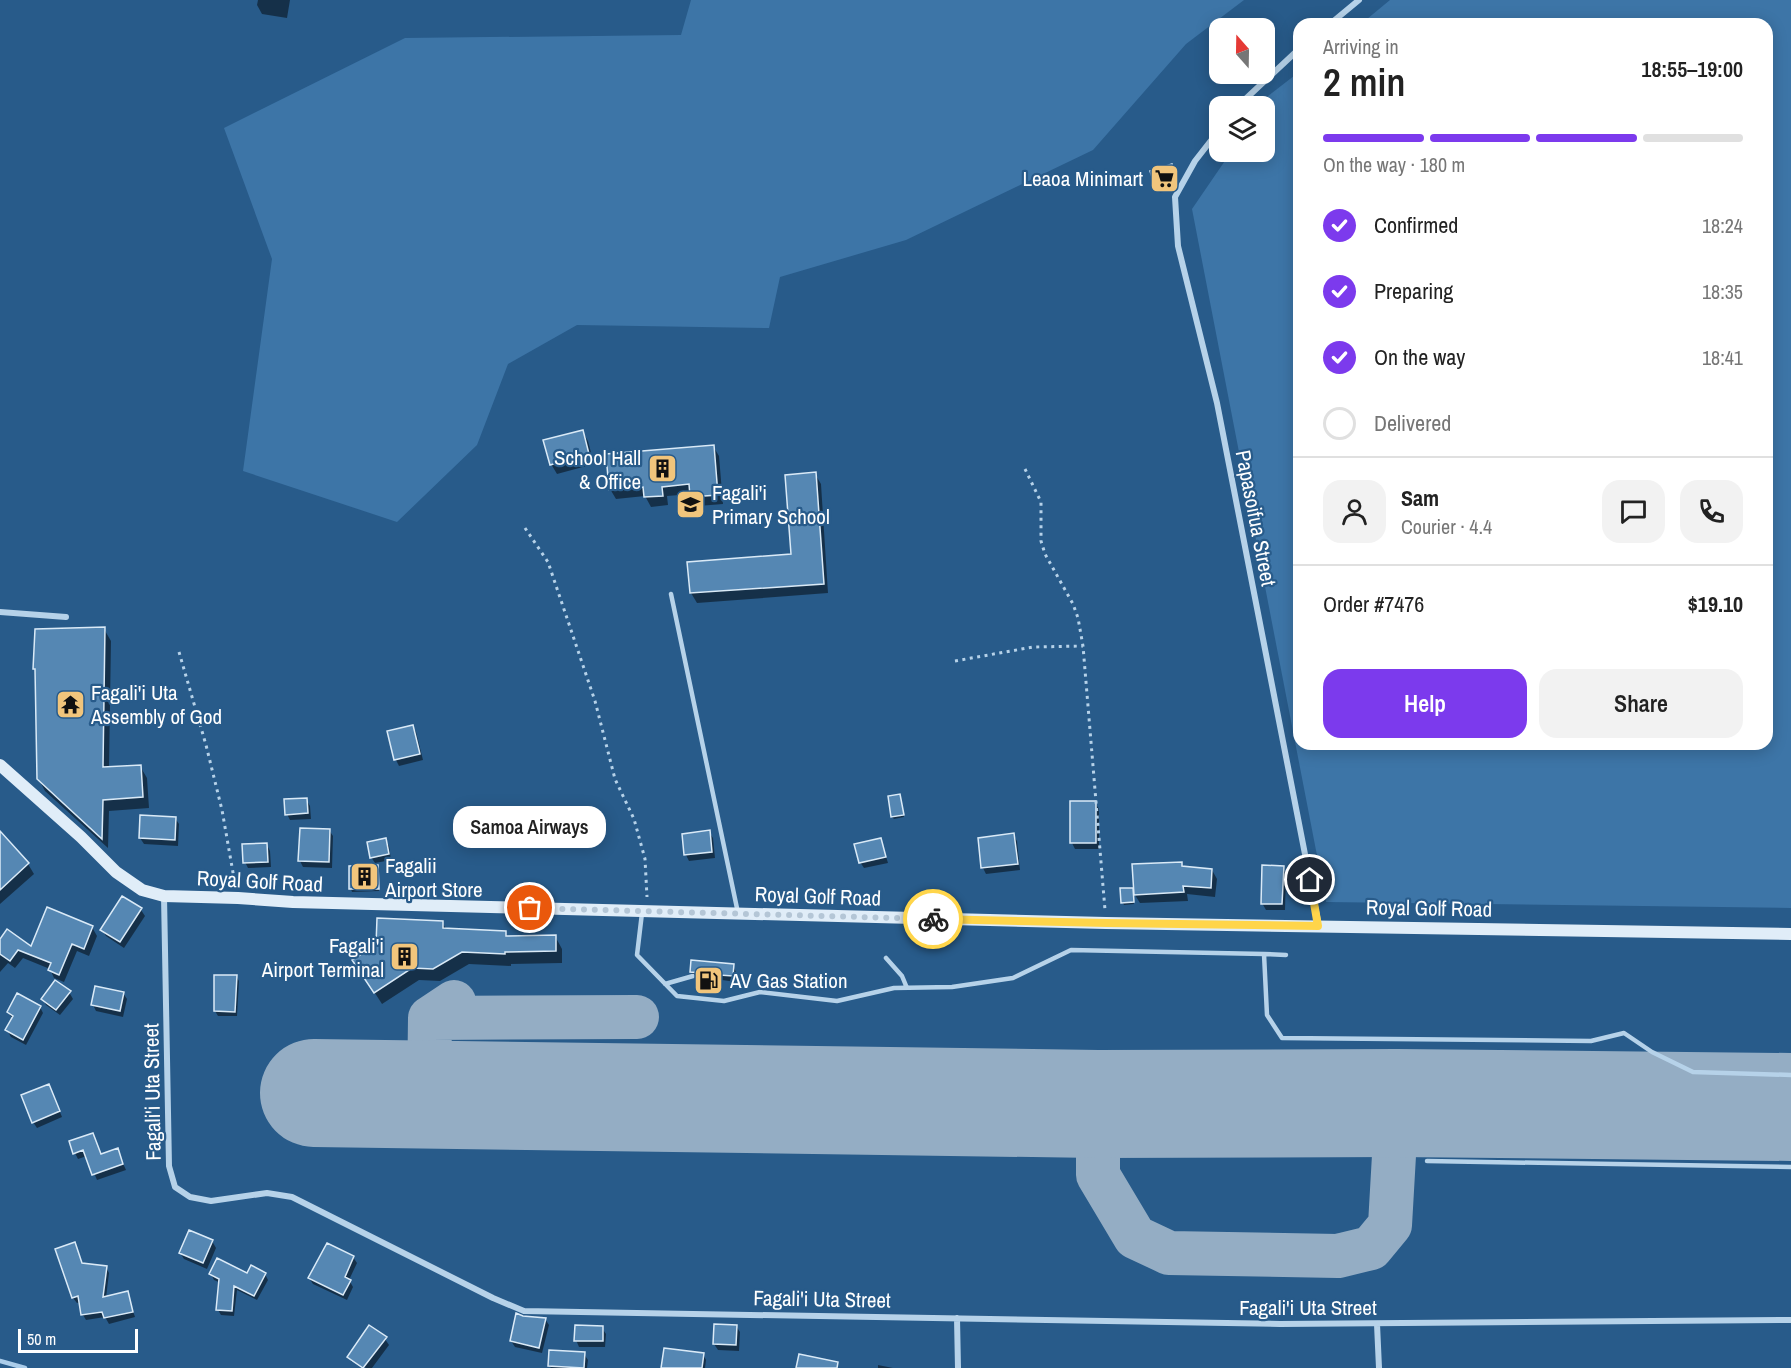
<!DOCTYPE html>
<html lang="en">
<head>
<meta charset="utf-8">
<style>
  :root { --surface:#fff; --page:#f2f2f2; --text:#222; --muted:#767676; --line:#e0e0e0; --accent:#7c3aed }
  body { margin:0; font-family:"Archivo Narrow",sans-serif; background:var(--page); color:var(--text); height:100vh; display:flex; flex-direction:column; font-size:22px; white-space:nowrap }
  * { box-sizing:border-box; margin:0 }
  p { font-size:20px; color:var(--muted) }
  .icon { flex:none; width:33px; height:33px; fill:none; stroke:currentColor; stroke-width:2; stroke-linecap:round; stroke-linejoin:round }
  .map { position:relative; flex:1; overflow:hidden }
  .sheet { position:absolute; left:1293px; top:18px; width:480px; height:732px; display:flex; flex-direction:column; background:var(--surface); border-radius:18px; box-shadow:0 3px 15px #0003 }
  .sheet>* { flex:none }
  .needle { width:39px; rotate:340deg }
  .controls { position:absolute; left:1209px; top:18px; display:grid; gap:12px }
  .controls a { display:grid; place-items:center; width:66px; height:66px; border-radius:12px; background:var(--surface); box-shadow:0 3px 15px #0003; font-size:30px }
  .scale { position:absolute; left:18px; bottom:15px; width:120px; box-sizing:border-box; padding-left:6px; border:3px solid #fff; border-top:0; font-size:16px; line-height:21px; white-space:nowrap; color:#fff; -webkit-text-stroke:4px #285b8a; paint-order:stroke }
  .pin { position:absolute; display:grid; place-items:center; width:51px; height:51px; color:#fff; margin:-26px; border:3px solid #fff; border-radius:50%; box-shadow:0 2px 6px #0007 }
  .courier { position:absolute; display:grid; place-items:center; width:60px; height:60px; margin:-30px; border:4px solid #ffd54a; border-radius:50%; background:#fff; color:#222; box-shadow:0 2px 8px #0007 }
  .bubble { position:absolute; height:42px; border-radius:18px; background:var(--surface); box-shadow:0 3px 15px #0003; font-size:20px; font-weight:600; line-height:42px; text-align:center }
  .head em { font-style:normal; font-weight:600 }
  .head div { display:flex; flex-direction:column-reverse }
  .head { display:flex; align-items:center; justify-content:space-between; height:102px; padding:0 30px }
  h1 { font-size:39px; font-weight:600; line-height:45px }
  .bar { display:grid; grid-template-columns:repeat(4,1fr); gap:9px 6px; align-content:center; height:72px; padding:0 30px }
  .bar i { height:8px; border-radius:4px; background:var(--line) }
  .bar .selected { background:var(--accent) }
  .bar p { grid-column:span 4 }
  .line { display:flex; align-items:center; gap:15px; padding:0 30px; border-top:2px solid var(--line) }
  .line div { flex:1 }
  .round { display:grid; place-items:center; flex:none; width:63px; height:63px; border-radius:18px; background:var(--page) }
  ol { padding:0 30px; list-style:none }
  li { display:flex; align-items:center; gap:18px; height:66px }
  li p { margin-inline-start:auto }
  li .icon { padding:6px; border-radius:50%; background:var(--accent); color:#fff; stroke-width:4 }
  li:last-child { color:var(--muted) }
  li i { width:33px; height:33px; border:3px solid var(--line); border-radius:50% }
  .primary-button { display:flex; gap:12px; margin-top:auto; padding:12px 30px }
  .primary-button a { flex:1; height:69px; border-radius:18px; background:var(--accent); color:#fff; font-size:24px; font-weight:600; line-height:69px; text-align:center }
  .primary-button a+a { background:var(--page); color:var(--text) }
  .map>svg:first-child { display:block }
</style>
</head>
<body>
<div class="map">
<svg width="1791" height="1368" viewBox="0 0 1791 1368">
  <rect width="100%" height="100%" fill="#285b8a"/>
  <path fill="#3d75a7" d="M691 0H1244L1186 44 1093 150 906 240 780 277 769 328 577 325 508 364 477 445 397 522 243 471 272 259 224 128 405 38 681 35Z
    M1390 0H1791V908L1326 902 1192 209 1231 152H1264V106H1261L1268 96 1299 72V744H1767V24H1361Z"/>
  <path fill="#0007" d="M258 0H290L287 18 262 14 257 5Z
    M1174 172 1178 184 1175 185 1176 188 1160 193 1157 187Z
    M582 431 588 441 594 464 557 474 551 464Z
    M713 446 719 456 723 504 698 506 692 494 667 496 668 505 651 507 645 496 616 499 610 489Z
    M815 474 821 484 828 593 697 603 691 593 689 563 792 555Z
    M104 629 111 641 109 768 140 766 147 778 149 808 109 811 108 848 45 791 38 778 37 672 35 668Z
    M413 726 416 732 423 760 399 766 396 760Z
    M900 796 904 817 894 819 892 817Z
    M306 799 310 806 311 819 290 820 287 814Z
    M1095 803 1099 809V849H1075L1072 843Z
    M175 818 179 824 178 846 144 844 140 838Z
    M329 830 333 836 332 868 303 867 300 861Z
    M709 832 713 838 715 858 689 861 686 855Z
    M0 834 28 864 34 874 0 904Z
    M1013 835 1017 841 1020 870 986 874 983 868Z
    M385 840 389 846 391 860 375 863 371 857Z
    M881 840 888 863 864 868 860 862Z
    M267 845 270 851 271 867 248 868 245 862Z
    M1181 863 1184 868 1212 870 1217 879 1215 897 1187 894 1188 901 1140 903 1135 895Z
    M377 866 379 891 352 892 351 889Z
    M1283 868 1286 874 1285 910H1266L1262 903Z
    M1132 889 1134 904 1124 905 1123 903Z
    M123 898 141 910 145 916 124 948 106 936 102 930Z
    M442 922 446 929 505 932 508 937 555 936 562 949V963L511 964V966L469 964 440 981 419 980 382 1004 362 973Z
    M92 927 97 936 89 956 77 951 64 982 54 978 50 969 23 958 15 968 8 963 0 972V941L31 948Z
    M733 966 736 972V982L722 980 720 993 705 992 702 986V979L695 978 691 972Z
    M236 976 239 981 237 1016H218L215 1011Z
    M69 992 73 999 60 1015 46 1005 43 999Z
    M123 993 127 999 123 1017 96 1011 93 1005Z
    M40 1007 43 1013 26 1045 11 1037 7 1030 12 1018 8 1012Z
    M52 1092 62 1117 37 1128 33 1122Z
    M93 1135 101 1156 117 1150 126 1170 97 1180 87 1156 78 1159 75 1153Z
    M190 1232 212 1241 216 1248 207 1269 184 1259 180 1253Z
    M75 1244 83 1264 106 1267 109 1273 106 1298 127 1293 135 1317 109 1324 105 1317 86 1320 83 1315 81 1302 77 1303 73 1298 57 1250Z
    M353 1257 357 1263 349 1280 353 1287 347 1300 313 1284 309 1278Z
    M211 1274H265L268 1280 257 1300 237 1290 234 1316 221 1315 218 1310 221 1283 214 1280Z
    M545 1319 549 1325 542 1353 515 1347 511 1341Z
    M736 1326 740 1332 739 1351 718 1350 714 1344Z
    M602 1328 606 1334 605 1347H579L576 1340Z
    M385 1339 389 1345 372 1368H366L352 1358V1362L349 1357Z
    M584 1354 588 1360 587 1368H551L549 1366Z
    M703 1354 706 1360 705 1368H663Z
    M878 1365 893 1368H878Z"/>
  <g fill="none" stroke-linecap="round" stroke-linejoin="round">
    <path stroke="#abcdea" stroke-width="4.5" d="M0 1361 25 1368"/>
    <path stroke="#94adc4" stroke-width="44" d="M430 1018 637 1017
      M429 1094 430 1018 454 1002
      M1098 1104V1175L1135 1237 1169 1253 1338 1256 1371 1248 1390 1225 1397 1103"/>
    <path stroke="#94adc4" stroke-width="108" d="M314 1093 1098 1104 1397 1103 1791 1107"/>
  </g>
  <path fill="#5587b3" stroke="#daeaf7" stroke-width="1.5" d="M1172 164 1176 178 1173 179V182L1155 187 1150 171Z
    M583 430 589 454 550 465 543 440Z
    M714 445 718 495 690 497 689 484 662 487 663 496 644 497 643 487 609 490 606 454Z
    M816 472 824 584 690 593 687 562 791 554 785 475Z
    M105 627 103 767 141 765 143 797 103 800 102 839 37 779 35 669H33L35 629Z
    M413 725 420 754 394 760 387 731Z
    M900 794 904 815 891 817 888 796Z
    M307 798 308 813 285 815 284 799Z
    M1070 801H1096V843H1070Z
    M140 815 176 817 175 840 139 838Z
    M300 828 330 829 329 862 298 861Z
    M710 830 712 852 684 855 682 834Z
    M0 831 29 863 0 890Z
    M1014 833 1018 864 981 868 978 838Z
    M386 838 389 854 370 858 367 842Z
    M881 838 886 857 859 863 854 844Z
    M267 843 268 862 243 863 242 844Z
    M1182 862V866L1212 869 1211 888 1183 886 1184 892 1134 895 1132 864Z
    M378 865 379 889H349V866Z
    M1262 865 1284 866 1282 904H1261Z
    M1120 888H1133L1134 902 1121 903Z
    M122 896 142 908 120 942 100 930Z
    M47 907 93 926 84 949 72 944 59 975 48 970 51 963 18 950 10 961 0 954V939L7 929 31 946Z
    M377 918 443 921V928L506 931V936L556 935V951L505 952V954L462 952 433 969 412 968 374 993 352 960 376 945Z
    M691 960 734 964 733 976 719 975 717 988 700 986 701 973 690 972Z
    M214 975H237L235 1012 214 1011Z
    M55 980 71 991 56 1010 41 999Z
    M95 986 124 992 120 1011 91 1005Z
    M17 993 41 1006 23 1040 5 1030 13 1016 7 1012Z
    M49 1084 60 1111 32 1123 21 1095Z
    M93 1133 101 1154 118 1148 123 1164 92 1175 83 1150 73 1154 69 1141Z
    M189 1230 213 1240 203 1263 179 1253Z
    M75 1242 82 1263 107 1266 103 1297 128 1291 133 1312 104 1318 102 1312 81 1315 78 1296 72 1298 55 1249Z
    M327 1243 354 1256 345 1277 351 1280 343 1295 308 1278Z
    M217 1258 247 1273 251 1265 266 1273 254 1296 234 1286 232 1311 216 1310 219 1279 209 1274Z
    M516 1313 523 1316 546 1318 539 1348 510 1341Z
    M714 1324 737 1325 736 1345 713 1344Z
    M369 1325 387 1337 363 1368 347 1357Z
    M575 1325 603 1326V1341H574Z
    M664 1348 704 1353 702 1368H661Z
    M549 1350 585 1352 584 1368 548 1366Z
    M799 1354 838 1362 837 1368H796Z"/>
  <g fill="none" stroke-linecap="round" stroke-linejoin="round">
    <path stroke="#b6d2e9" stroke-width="3" stroke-dasharray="3 4.5" stroke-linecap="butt" d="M1025 469 1041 502V541L1045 554 1073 604 1078 618 1083 646 1105 910
      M525 528 548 562 595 701 615 779 634 819 645 859 647 897
      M179 652 206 745 222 810 235 884
      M955 661 1033 647 1083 646"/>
    <path stroke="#b6d2e9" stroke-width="4.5" d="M671 594 738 913
      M642 913 637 955 677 996 724 1001 760 992 837 1001 894 988 952 987 1013 978 1071 950 1264 954 1267 1015 1282 1038 1591 1041 1624 1033 1652 1052 1693 1072 1791 1075
      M1264 954 1286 955
      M886 958 902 976 907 988
      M665 984 693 976
      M1427 1161 1791 1167"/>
    <path stroke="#b6d2e9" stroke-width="6" d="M1330 24 1359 0
      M1238 106 1299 49
      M1220 129 1195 161 1175 197 1178 246 1217 403 1319 926
      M0 612 66 617
      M164 896 169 1166 175 1187 190 1197 211 1201 267 1193 292 1197 493 1298 524 1311 1280 1324 1791 1320
      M957 1318 958 1368
      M1377 1324 1379 1368"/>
    <path stroke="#e0edf8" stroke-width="12" d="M0 765 81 837 116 872 142 890 164 896 238 898 293 902 1106 923 1791 934"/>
  </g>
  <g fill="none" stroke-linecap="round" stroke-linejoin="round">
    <path stroke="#b4c6d6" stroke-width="6" stroke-dasharray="0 10.8" d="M530 908 933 919"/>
    <path stroke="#ffd54a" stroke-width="8" d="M933 919 1107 923 1318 926 1310 880"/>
  </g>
  <defs>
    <symbol id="supermarket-square" viewBox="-11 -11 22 22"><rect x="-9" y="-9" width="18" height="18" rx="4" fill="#f1c57c" stroke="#285b8a"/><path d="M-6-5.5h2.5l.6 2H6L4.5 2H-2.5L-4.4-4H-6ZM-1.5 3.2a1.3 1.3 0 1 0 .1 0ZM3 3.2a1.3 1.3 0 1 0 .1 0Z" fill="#111"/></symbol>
    <symbol id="building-square" viewBox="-11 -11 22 22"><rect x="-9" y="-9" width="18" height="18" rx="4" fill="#f1c57c" stroke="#285b8a"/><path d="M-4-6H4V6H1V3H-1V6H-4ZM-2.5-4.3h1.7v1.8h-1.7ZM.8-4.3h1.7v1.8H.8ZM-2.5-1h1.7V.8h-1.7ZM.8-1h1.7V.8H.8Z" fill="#111"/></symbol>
    <symbol id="school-square" viewBox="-11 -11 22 22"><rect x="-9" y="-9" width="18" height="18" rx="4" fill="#f1c57c" stroke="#285b8a"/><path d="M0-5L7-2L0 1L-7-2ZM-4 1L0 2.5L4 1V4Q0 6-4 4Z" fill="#111"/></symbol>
    <symbol id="temple-square" viewBox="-11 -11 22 22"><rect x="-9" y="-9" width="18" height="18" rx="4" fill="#f1c57c" stroke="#285b8a"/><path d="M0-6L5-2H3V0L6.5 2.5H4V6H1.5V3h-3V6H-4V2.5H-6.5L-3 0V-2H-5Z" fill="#111"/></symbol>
    <symbol id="fuel-square" viewBox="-11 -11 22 22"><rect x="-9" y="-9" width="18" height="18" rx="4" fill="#f1c57c" stroke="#285b8a"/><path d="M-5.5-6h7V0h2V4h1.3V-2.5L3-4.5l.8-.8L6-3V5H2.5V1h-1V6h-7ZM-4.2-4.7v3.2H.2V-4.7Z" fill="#111"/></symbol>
  </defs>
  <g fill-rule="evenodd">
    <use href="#supermarket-square" x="1148" y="162" width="33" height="33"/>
    <use href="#building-square" x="646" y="452" width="33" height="33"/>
    <use href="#school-square" x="674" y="488" width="33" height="33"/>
    <use href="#temple-square" x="54" y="688" width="33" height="33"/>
    <use href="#building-square" x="348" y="860" width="33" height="33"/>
    <use href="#building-square" x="388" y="940" width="33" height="33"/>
    <use href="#fuel-square" x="692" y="964" width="33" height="33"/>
  </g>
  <g text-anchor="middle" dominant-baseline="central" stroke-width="4.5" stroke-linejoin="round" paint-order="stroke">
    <g font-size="21" fill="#fff" stroke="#285b8a" text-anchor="start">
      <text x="1143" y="178" text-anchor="end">Leaoa Minimart</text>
      <text x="641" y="457" text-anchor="end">School Hall<tspan x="641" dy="24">&amp; Office</tspan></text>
      <text x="712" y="492">Fagali'i<tspan x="712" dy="24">Primary School</tspan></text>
      <text x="91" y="692">Fagali'i Uta<tspan x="91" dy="24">Assembly of God</tspan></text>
      <text x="385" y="865">Fagalii<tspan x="385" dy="24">Airport Store</tspan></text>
      <text x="384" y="945" text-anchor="end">Fagali'i<tspan x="384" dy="24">Airport Terminal</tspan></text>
      <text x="730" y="980">AV Gas Station</text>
    </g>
    <g font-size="21" fill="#fff" stroke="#285b8a">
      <text transform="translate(1256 518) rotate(79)">Papasoifua Street</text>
      <text transform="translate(260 881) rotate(3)">Royal Golf Road</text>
      <text transform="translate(818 896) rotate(2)">Royal Golf Road</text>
      <text transform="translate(1429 908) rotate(1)">Royal Golf Road</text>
      <text transform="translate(152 1092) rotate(-91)">Fagali'i Uta Street</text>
      <text transform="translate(822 1299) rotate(1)">Fagali'i Uta Street</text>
      <text x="1308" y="1307">Fagali'i Uta Street</text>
    </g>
  </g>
</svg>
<div class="controls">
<a><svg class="needle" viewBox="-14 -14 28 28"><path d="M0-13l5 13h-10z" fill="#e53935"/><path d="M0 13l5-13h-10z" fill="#767676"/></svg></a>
<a><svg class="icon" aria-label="layers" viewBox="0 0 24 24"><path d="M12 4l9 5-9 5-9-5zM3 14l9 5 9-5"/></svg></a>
</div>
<div class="scale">50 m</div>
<div class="pin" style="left:530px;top:908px;background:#ea580c"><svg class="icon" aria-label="bag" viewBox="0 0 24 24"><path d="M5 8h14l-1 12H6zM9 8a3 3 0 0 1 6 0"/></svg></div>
<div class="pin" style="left:1310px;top:880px;background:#1f2937"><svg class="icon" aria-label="home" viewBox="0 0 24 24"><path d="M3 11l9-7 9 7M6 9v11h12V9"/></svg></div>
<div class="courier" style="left:933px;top:919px"><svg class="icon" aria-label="bike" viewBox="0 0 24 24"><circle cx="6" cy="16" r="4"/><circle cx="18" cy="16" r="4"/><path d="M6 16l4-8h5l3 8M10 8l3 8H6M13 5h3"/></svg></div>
<div class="bubble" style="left:453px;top:806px;width:153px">Samoa Airways</div>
<section class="sheet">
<div class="head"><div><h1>2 min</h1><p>Arriving in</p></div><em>18:55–19:00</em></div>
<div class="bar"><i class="selected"></i><i class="selected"></i><i class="selected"></i><i></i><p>On the way · 180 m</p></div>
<ol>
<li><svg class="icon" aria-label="check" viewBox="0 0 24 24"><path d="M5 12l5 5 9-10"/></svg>Confirmed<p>18:24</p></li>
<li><svg class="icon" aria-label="check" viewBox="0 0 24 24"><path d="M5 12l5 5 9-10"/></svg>Preparing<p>18:35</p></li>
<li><svg class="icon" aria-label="check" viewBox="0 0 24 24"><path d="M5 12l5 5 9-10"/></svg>On the way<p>18:41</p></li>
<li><i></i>Delivered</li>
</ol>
<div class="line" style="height:108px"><a class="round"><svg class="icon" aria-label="person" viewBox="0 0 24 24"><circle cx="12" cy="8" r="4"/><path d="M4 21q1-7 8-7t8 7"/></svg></a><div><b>Sam</b><p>Courier · 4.4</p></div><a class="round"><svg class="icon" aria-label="chat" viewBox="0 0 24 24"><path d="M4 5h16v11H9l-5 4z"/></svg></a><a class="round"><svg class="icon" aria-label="phone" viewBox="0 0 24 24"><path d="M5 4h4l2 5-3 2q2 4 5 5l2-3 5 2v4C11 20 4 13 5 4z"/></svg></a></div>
<div class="line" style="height:78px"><div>Order #7476</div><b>$19.10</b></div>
<div class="primary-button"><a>Help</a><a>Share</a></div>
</section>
</div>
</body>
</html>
